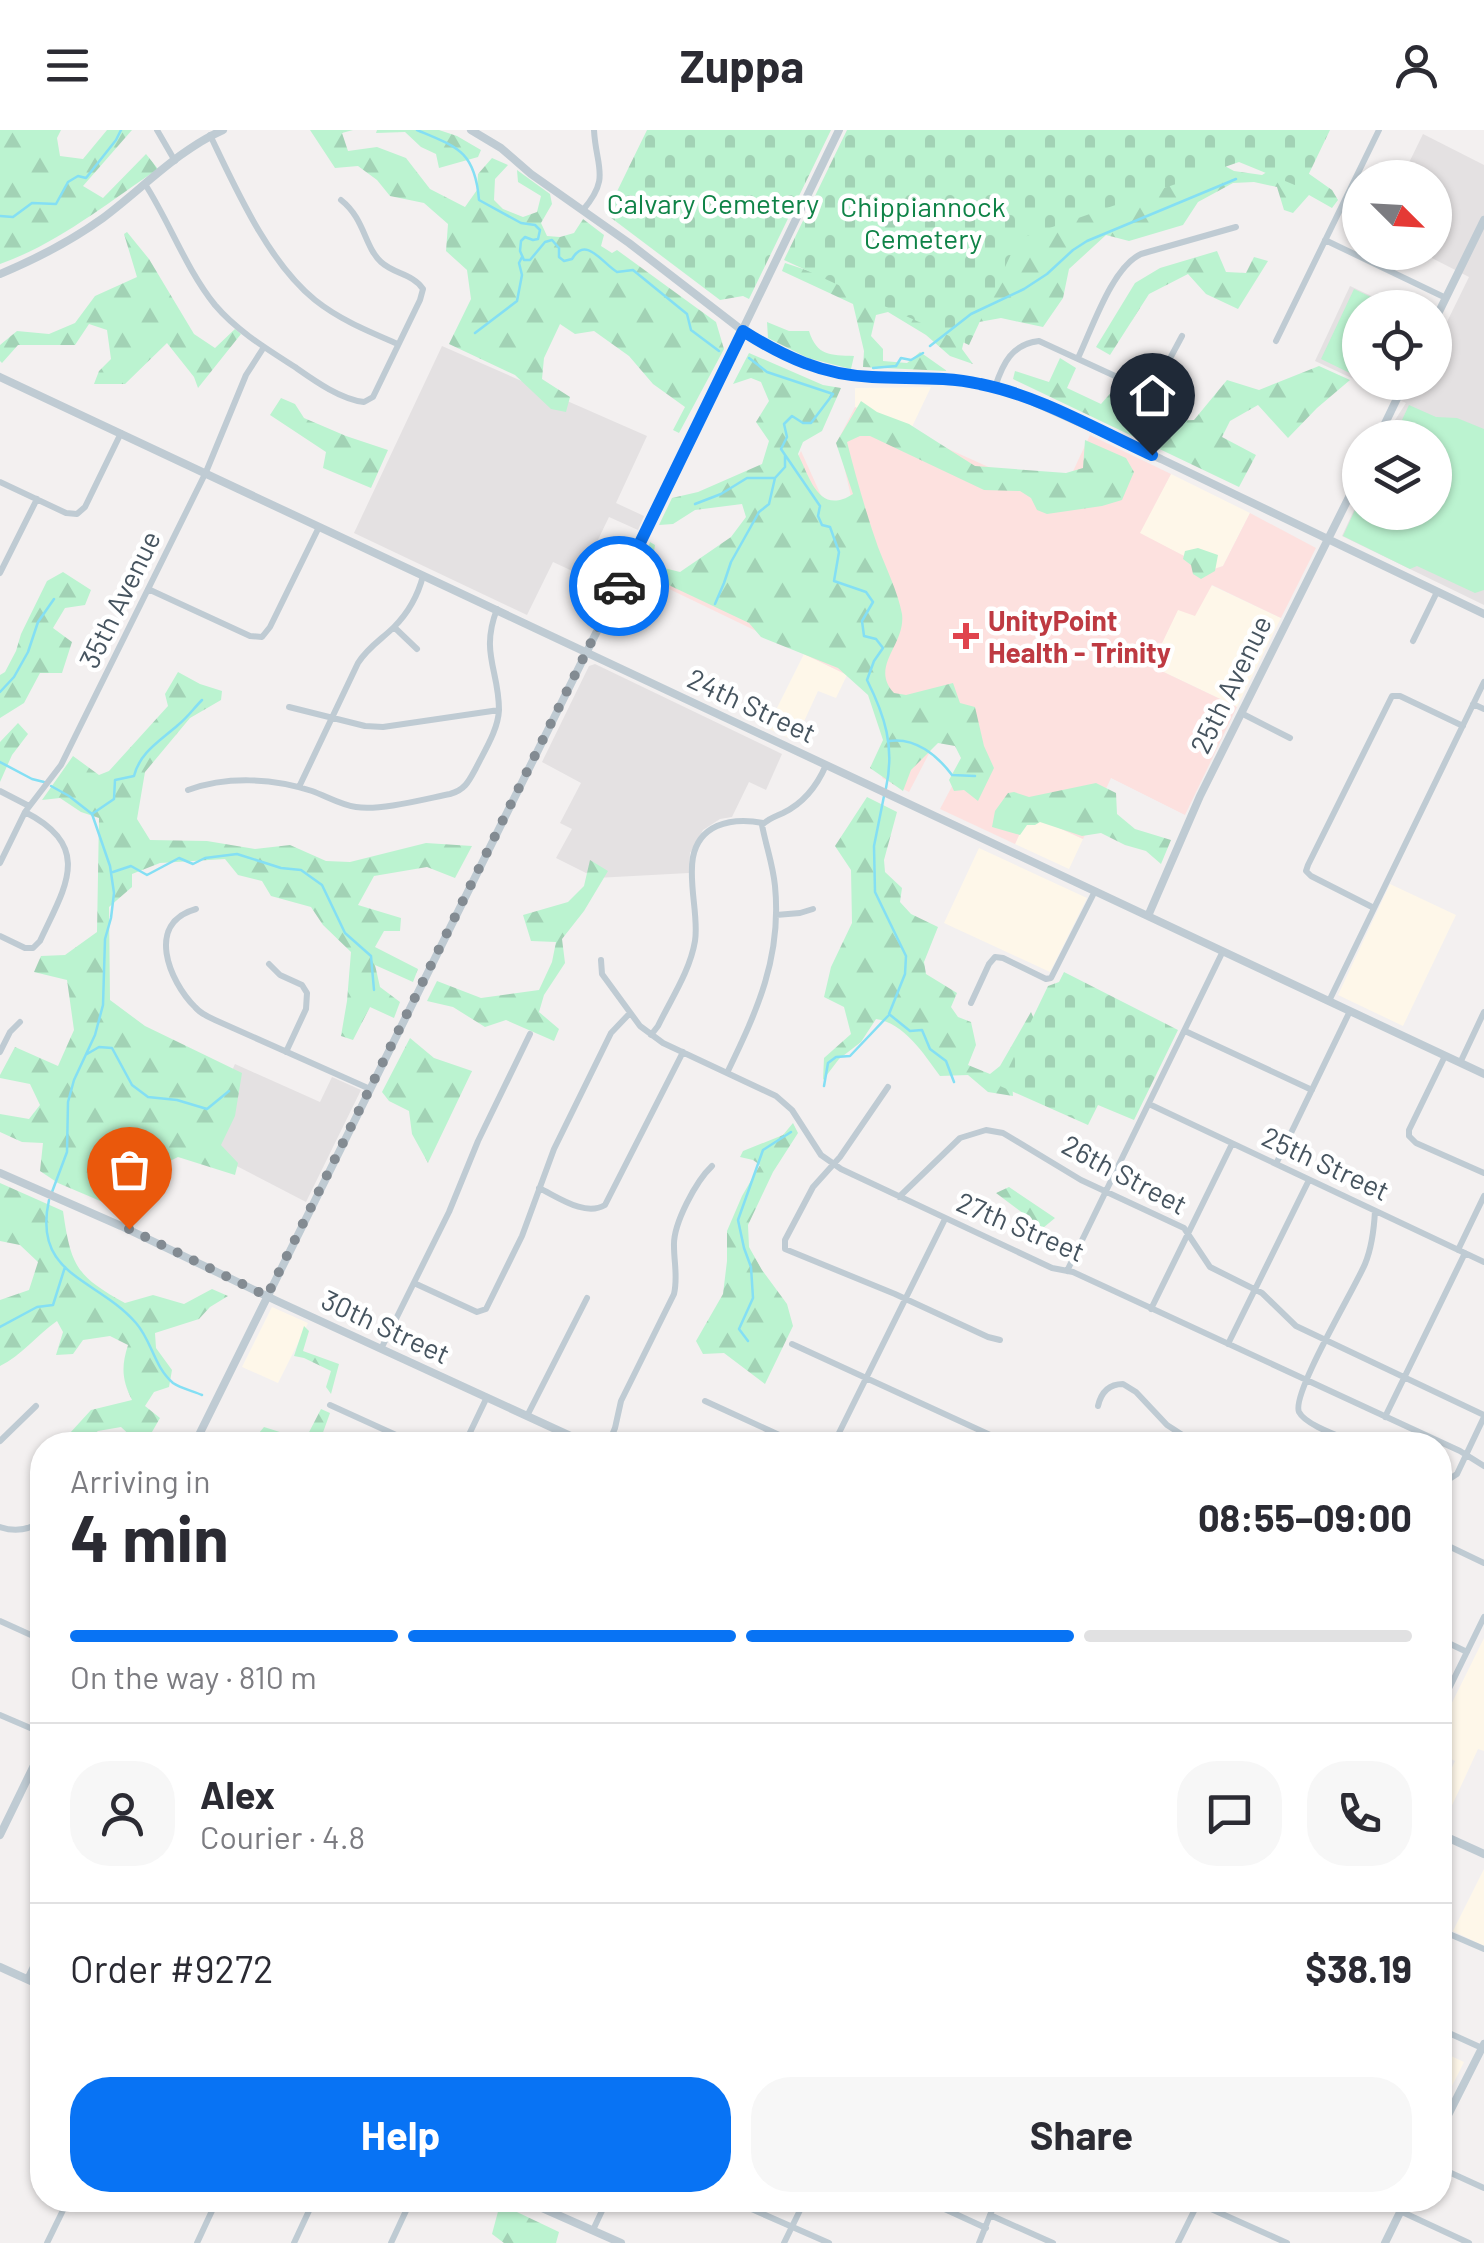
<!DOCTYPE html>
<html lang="en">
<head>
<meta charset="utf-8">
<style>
  :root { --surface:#fff; --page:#f7f7f7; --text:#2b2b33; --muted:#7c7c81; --line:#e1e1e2; --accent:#0873f4 }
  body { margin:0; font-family:Barlow,sans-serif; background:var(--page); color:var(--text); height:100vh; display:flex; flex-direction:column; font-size:38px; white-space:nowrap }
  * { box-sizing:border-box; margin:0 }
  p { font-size:32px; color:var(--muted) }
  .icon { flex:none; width:55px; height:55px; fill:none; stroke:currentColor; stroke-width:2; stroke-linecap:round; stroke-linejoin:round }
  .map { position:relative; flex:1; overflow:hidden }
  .drawer { position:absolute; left:30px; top:1302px; width:1422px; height:780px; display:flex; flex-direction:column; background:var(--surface); border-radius:40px; box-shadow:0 2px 8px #0004 }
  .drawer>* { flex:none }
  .needle { width:65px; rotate:114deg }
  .buttons { position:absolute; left:1342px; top:30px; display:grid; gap:20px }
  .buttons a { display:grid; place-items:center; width:110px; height:110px; border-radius:50%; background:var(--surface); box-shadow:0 2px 8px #0004; font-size:50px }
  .pin { position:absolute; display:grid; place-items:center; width:85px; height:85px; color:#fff; margin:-102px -42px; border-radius:50% 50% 50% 0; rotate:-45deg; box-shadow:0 0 10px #0007 }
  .pin .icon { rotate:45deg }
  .courier { position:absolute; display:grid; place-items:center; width:100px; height:100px; margin:-50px; border:8px solid #0873f4; border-radius:50%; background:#fff; color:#222; box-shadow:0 2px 12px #0007 }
  .summary em { font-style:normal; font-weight:700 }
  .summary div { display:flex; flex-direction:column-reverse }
  .summary { display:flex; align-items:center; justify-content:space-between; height:170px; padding:0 40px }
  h1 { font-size:65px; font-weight:700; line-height:75px }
  .bar { display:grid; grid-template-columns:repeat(4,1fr); gap:15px 10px; align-content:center; height:120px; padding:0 40px }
  .bar i { height:12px; border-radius:8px; background:var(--line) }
  .bar .selected { background:var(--accent) }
  .bar p { grid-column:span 4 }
  .line { display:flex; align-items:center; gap:25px; padding:0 40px; border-top:2px solid var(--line) }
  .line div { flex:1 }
  .round { display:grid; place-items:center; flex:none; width:105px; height:105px; border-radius:40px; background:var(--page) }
  .action { display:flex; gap:20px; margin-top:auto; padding:20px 40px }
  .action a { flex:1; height:115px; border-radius:40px; background:var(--accent); color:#fff; font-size:40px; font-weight:700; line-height:115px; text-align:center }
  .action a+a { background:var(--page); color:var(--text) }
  header { display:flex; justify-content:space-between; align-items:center; height:130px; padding:0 40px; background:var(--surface); font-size:45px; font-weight:700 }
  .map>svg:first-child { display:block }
</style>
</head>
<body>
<header><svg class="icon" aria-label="menu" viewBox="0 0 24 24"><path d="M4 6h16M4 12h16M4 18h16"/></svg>Zuppa<svg class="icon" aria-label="person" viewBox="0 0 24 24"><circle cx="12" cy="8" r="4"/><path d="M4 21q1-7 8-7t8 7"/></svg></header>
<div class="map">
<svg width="1484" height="2113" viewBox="0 0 1484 2113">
  <defs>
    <pattern id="forest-firs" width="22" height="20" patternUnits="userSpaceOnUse" patternTransform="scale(2.5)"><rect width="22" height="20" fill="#bbf3d0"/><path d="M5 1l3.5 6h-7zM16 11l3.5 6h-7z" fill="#a2d2b5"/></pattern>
    <pattern id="cemetery-stones" width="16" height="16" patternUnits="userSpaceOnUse" patternTransform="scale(2.5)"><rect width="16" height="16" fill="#bbf3d0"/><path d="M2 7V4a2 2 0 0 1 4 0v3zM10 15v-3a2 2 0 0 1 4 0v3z" fill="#a2d2b5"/></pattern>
  </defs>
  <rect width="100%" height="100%" fill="#f3f0f0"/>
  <path fill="#fef7e9" d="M931 257 910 301 855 277V258Z
    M1171 344 1250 383 1223 436 1211 440 1139 403Z
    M1211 455 1281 488 1237 577 1151 536 1178 479Z
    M804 524 847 545 836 568 818 561 795 611 767 598Z
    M1028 684 1083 709 1069 739 1015 714Z
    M979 718 1087 768 1050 842 944 793Z
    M1390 754 1456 785 1403 896 1338 865Z
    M272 1177 308 1193 278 1253 242 1237Z
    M1484 1508V1621L1478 1619 1443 1695 1440 1694V1663L1455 1631 1440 1623V1597Z
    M1484 1739V1816L1453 1801Z
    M1440 1921 1464 1932 1440 1980Z"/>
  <path fill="#e4e1e2" d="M1423 4 1484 35V475L1342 406 1360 367V382H1435V308L1384 307 1406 273 1362 253 1435 252V197L1443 200 1469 147 1422 123 1435 122V48L1402 47Z
    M1350 156 1395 177 1360 178V252L1315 231Z
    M442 216 647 306 616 373 644 386 638 400 609 387 581 445 553 432 527 485 354 403Z
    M595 534 782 624 766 660 749 652 732 687 720 689 703 700 690 723 689 743 596 748 556 728 572 699 560 693 581 653 542 632 589 536Z
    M235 934 320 972 332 947 361 960 306 1072 198 1016Z"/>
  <path fill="#fde1df" d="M855 277 1060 369 1090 305 1171 344 1140 403 1211 440 1223 436 1250 383 1316 418 1281 488 1212 455 1195 486 1178 480 1151 536 1237 577 1185 685 1111 648 1083 709 1029 684 1015 714 940 679 980 603 948 587 909 662 882 648 899 611 872 557 636 443 645 429 728 469 801 321 833 392 855 384 838 310Z"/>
  <path fill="#bbf3d0" d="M1354 159 1392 177 1360 178V248L1321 229Z
    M1409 275 1436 287 1457 288 1484 299V460L1475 463 1417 436 1410 439 1343 406 1360 369V382H1435V308L1394 307Z"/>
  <path fill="url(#forest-firs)" d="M0 0H61L57 8 60 26 83 29 107 0H132L83 56 103 68 146 24 158 39C107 73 59 113 0 134Z
    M310 0H353L342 3 348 21 377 17 406 28 430 59 465 77 477 60 478 44 492 28 508 35 495 49 494 70 503 79 523 87 537 82 541 66 518 52 517 40 550 64 552 74 541 93 547 106 560 107 574 103 583 89 604 105 601 116 612 123 617 120 716 192 724 219 679 303 673 300 685 277 653 254 629 226 594 201 575 204 560 194 544 228 542 249 570 267 566 282 551 279 515 245 449 214 471 169 467 140 446 121 448 94 424 73 390 66 377 50 358 36 335 38Z
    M377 0H439L457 6 481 20 478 27 439 38 436 24 421 17 405 2 376 3Z
    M1210 28 1234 41 1262 45 1288 29 1332 60 1338 70 1332 78 1309 65 1293 83 1284 80 1277 57 1254 52 1233 53 1198 72 1183 95 1129 111 1106 105 1069 139 1063 168 1043 197 1001 188 968 194 962 219 973 234 950 226 926 205 888 182 876 185 871 206 883 219V231L907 233 920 222 947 241 863 237 864 221 853 174 782 141 785 133 873 162Z
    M127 102 149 129 194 204 215 218 235 199 241 204 198 258 194 247 167 213 125 254H94L99 241 111 229 107 200 89 194 75 215H18L2 233 0 231V215L17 201 49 204 75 193 95 166 137 147 124 104Z
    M1217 121 1226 142 1246 143 1254 127 1268 131 1238 179 1206 164 1188 144 1149 164 1110 225 1096 217 1135 153 1160 138Z
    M767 192 789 201H809C817 226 830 225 854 226L851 239 808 228 768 208Z
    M749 223 823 255 841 258 822 301 803 312 798 324C810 348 819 386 853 364L836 313 861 271 877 282 909 294 975 336 1066 343 1083 338 1085 310 1126 328 1134 342 1122 370 1102 376 1047 384 1037 380 1031 368 1020 361 984 360 870 306H860L847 312C856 347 866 383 878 417 886 438 898 462 902 484 906 515 869 536 894 563L906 565 953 553 960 573 975 577 984 616 994 638 978 671 964 660 954 661 949 650 961 628 955 616 938 613 911 640 903 661 870 638 883 610 868 565 838 538 761 507 749 493 639 441 650 412 655 415 652 435 680 442 731 407 746 387 742 374 695 380 673 394 659 395 672 368 698 362 762 334 769 311 756 292 769 271 761 252 751 248 733 254Z
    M1060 228 1076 238 1067 258 1101 274 1115 258 1128 263 1123 282 1163 291 1194 290 1227 250 1259 260 1319 236 1350 250 1317 278 1288 308 1258 275 1230 291 1222 307 1256 325 1239 357 1013 249 1015 241 1049 252Z
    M281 268 295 274 304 288 346 306 388 320 371 358 323 338 326 322 270 285Z
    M1198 418 1218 425 1215 441 1201 449 1193 444 1191 435 1183 429 1185 421Z
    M63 442 91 460 85 475 65 478 53 498 72 512 62 543H40L24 573 0 588V545L5 542 16 521 21 504 47 451Z
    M178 542 200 554 222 561 221 570 190 588 145 642 137 689 150 710 207 711 255 719 290 715 326 731 350 732 426 713 472 716 455 748 427 737 374 746 358 775 401 788 400 801H384L375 817 418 839 413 852 375 835 380 857 400 872 394 888 370 877 353 910 341 906 347 871 351 822 323 795 311 777 271 766 262 751 238 745 225 729 160 733 132 744V757L109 777 110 870 145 896 242 943 235 986 221 1015 238 1033 235 1045 178 1027 160 1036 133 1044 105 1073 58 1053 40 1041 43 1013 22 1012 0 1002V984L29 989 40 975 30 954 0 948V945L15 917 58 936 74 900 67 850 34 842 41 826 65 825 97 802 99 688 81 682 60 668 42 670 73 626 99 645 109 641 168 576 165 564Z
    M18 593 28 604 12 625 0 652V612Z
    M1096 653 1116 663 1117 684 1135 699 1171 710 1161 734 1146 721 1125 715 1101 703 1082 706 1040 692 1035 695H1027L1020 705 992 697 995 681 1008 663 1014 662 1029 667Z
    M867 667 897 682 884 730 885 742 902 758 900 772 911 784 938 797 924 832 926 844 957 863 951 877 958 887 971 892 976 915 968 935 990 944 1000 936 1031 882 1034 889 1011 938 1013 966 988 962 968 945 940 946C924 924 904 893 876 889L861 912 839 929 823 950 824 928 851 904 844 877 824 867 831 837 852 793 851 740 835 716Z
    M590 730 608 741 584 781 562 809 565 833 544 865 539 882 559 899 554 911 506 890 485 897 453 877 427 871 437 851 481 868 539 860 552 832 556 812 531 811 523 785 568 772 584 756Z
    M410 908 434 928 472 941 428 1033 412 1004 409 981 389 971 382 962Z
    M793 993 798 1003 773 1042 748 1095 749 1117 762 1140 787 1174 793 1196 765 1254 724 1223 703 1224 696 1211 723 1164 727 1131V1101L742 1066 760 1035 753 1030 740 1027 743 1021 783 1005Z
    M0 1053 63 1081C71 1136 76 1146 125 1173L153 1165 184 1174 212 1159 228 1166 210 1177 199 1189 155 1203 156 1218 172 1240 169 1257 154 1262 145 1276 160 1288 148 1309 137 1312 121 1297 98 1301 79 1315H59L91 1280 132 1270C122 1250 121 1237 128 1215L110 1206 83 1210 73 1224 56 1225 63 1202 57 1191C37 1205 21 1226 0 1236V1170L29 1160 38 1132 20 1115 0 1111Z
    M1009 1057 1055 1088 1043 1098 996 1063Z
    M304 1196 309 1201 303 1221 339 1234 331 1264 326 1257 331 1241 304 1228 294 1226Z
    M321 1279 330 1283 321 1308 336 1315H249L264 1297 305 1310Z
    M500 2074 559 2102 556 2113H504L492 2104Z"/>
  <path fill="url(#cemetery-stones)" d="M647 0H831L749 169 743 166 720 170 606 84Z
    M847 0H1330L1302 58 1239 32 1018 109 969 215 784 130Z
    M1064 842 1178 900 1134 990 1098 975 1088 995 1000 956 1048 856 1059 852Z"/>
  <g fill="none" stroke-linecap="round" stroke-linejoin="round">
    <path stroke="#84dff4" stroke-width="2.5" d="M417 0C457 17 475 21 479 70L521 93 535 95 540 100 538 109 533 110 525 107 521 111 520 121 524 130H530L545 112 552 110 559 118V127L564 131 572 129C586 105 602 133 617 142L633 140 687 184 691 200 719 221
      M0 86 13 87 32 73 56 74 68 52 78 46 86 48 116 10 121 0
      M475 203 517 171 522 145 519 133 522 127
      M930 216 971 184 1024 159 1047 144 1073 120 1087 111 1236 49
      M749 228 767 242 833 264 811 293H803L792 286 784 294 787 307 781 319 820 376 818 386 822 395 830 397 839 422 834 451 866 462 873 472 862 491 864 506 876 509 883 518 874 531 867 550C885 586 895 617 886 658
      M873 238 896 236 901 228 911 230 923 223
      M695 374 721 364 747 348H775L785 337V325
      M715 474 724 453 731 432 759 382 769 374 775 348
      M0 562 14 547 28 522 38 492 54 469
      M889 611C915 607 937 625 952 645L975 646
      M0 632 32 649 44 652
      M51 656 69 666 92 684 110 736 114 763 111 788 105 809 103 875 95 905 74 950 68 972 67 1022 52 1062
      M884 666 874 716 875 762 906 826 905 844 889 884 910 901 922 900 930 919 946 931 954 952
      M92 684 114 669 115 650 134 646C140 622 160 611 178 595 187 588 194 578 202 570
      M113 742 131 736 147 745 179 728 193 734 205 728 237 724 281 738 301 740 322 755 345 803 371 826 374 860
      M87 924 99 917 112 918 132 955 148 967 177 970 207 979 229 961
      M824 956 828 933 836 927 850 926 888 886
      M49 1070C32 1146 97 1148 136 1193 152 1211 154 1237 173 1253 180 1258 193 1261 202 1265
      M0 1197 37 1177 53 1175 65 1137
      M748 1211 739 1199 753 1168 751 1137 744 1118 738 1090 763 1020 791 1002
      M262 1305 264 1315"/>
    <path stroke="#bfcbd3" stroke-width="6" d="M157 0 175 31
      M210 5C236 59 268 132 315 170 340 190 370 202 398 214
      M145 54C170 93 186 139 215 175 237 201 267 219 295 237 315 251 340 269 364 272L373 267 420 170 423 159C413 144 394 144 381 132 364 116 365 89 341 70
      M583 80C611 47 596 38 594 0
      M1325 110 1446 168
      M1276 211 1379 0
      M1078 228C1092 199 1112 137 1141 124L1236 97
      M995 257C1003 233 1012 214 1039 211L1128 252 1142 255 1159 249 1182 206
      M0 352 66 383 77 384 85 377 121 303
      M0 443 37 369
      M148 459 250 506 262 507 270 497 319 397
      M394 497 417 519
      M1413 511 1437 462
      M1473 574 1484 579
      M289 577 365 596 383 597 499 580
      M1241 583 1290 608
      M299 657 358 533C368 517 382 509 394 497 408 483 418 465 423 446
      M188 660C227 646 272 648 312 661 326 666 341 675 356 677 380 681 425 669 450 664 465 660 469 651 476 638 485 620 498 600 499 580 499 540 480 523 497 479
      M0 661 29 676
      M0 733 25 682 61 635 206 342 246 245 264 217
      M1374 778 1311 746 1306 741 1308 735 1392 566H1400L1463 596
      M196 779C145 793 169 851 195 877 200 883 208 887 215 890L370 959
      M776 785 800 783 813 779
      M0 806 25 818H33L40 811C65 757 94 717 25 682
      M601 830 602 844 640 896 663 913 776 966 792 980 821 1025 841 1039 1052 1138 1073 1142 1460 1321 1484 1336
      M269 834 280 845 302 855 307 863 306 879 286 922
      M1329 871 1484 552
      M971 873 989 834 995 827 1003 828 1046 849 1051 848 1095 761
      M1185 901 1312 960
      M651 905 658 896C671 869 690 841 695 811 701 775 673 716 717 696 731 690 748 690 763 693
      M0 922 10 902 20 892
      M1445 926 1409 1000V1006L1416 1013 1484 1043
      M1460 933 1484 882
      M727 943C757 881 782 827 775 756 773 735 766 716 762 695 769 688 774 687 783 683 804 673 817 656 826 635
      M888 957 840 1027 813 1057 785 1110V1119L895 1164 988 1207 1000 1210
      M1149 974 1484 1132
      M1276 1034 1350 881
      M539 1058C558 1067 585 1087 605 1075L683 922
      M899 1067 960 1008 986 1000 1003 1003 1081 1050 1184 1098 1210 1137 1262 1163 1296 1196 1484 1285
      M1458 1120 1484 1066
      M1067 1141 1223 821
      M414 1153 477 1182 486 1179 522 1106 554 1019 611 903 630 883
      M1151 1179 1232 1014
      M792 1214 1012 1315
      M1228 1214 1309 1050
      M381 1219 449 1082 478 1011 530 904
      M705 1271 801 1315
      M330 1275 418 1315
      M1098 1276C1101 1263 1108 1254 1123 1254L1136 1262 1167 1295 1198 1315
      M527 1286 587 1168
      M1385 1287 1465 1123
      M0 1311 36 1276
      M464 1315 487 1267
      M608 1315 615 1298 621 1271 674 1164C678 1147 674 1133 674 1116 673 1094 696 1051 712 1036
      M833 1315 945 1089
      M1360 1315C1345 1308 1306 1296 1299 1282 1291 1264 1355 1158 1365 1134 1372 1117 1374 1100 1375 1081
      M1440 1355 1457 1344 1484 1287
      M0 1397C15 1402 29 1400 42 1391
      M1440 1412 1484 1433
      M0 1491 42 1510
      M1440 1509 1467 1522
      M1440 1577 1484 1487
      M0 1585 42 1603
      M1440 1800 1484 1819
      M27 1849 42 1818
      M1440 1899 1482 1918
      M1440 2038 1484 2058
      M731 2070 829 2113
      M925 2070 986 2098
      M1191 2070 1287 2113
      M1392 2070 1403 2075
      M1400 2081 1469 2113
      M990 2085 1053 2113
      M593 2100 607 2070
      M47 2113 68 2070
      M197 2113 217 2070
      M294 2113 314 2070
      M391 2113 411 2070
      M784 2113 805 2070
      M979 2113 996 2070
      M1178 2113 1199 2071"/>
    <path stroke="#bfcbd3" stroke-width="8" d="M471 0 501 18 531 44 629 113 743 201 777 222 806 235 834 243 873 248 969 252 1016 264 1161 329 1484 484
      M0 144C36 129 71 111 103 88 142 59 178 20 223 0
      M1435 190 1484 90
      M0 247 1484 944
      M1378 308 1405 252
      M1148 786 1200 666 1360 345
      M0 1043 121 1096 277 1171 590 1315
      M194 1315 603 489 839 0
      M1440 1704 1484 1724
      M0 1705 42 1619
      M0 1837 42 1856
      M1440 2001 1484 1914
      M524 2070 621 2113
      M1385 2113 1406 2070"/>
  </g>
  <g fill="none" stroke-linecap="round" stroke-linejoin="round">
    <path stroke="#838b92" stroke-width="10" stroke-dasharray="0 18" d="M129 1099 267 1166 619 456"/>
    <path stroke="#0873f4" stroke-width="12" d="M619 456 743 201C784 227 823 245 872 247 908 249 945 246 980 254 1040 266 1097 300 1152 325"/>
  </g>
  <path fill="#e0444e" stroke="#fff" stroke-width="4" d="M961 491h10v10h10v10h-10v10h-10v-10h-10v-10h10z"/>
  <g text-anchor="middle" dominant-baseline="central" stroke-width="9" stroke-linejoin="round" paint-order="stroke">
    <g font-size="28" fill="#0f8347" stroke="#fff">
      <text x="713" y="73">Calvary Cemetery</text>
      <text x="923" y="76">Chippiannock<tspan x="923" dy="32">Cemetery</tspan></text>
    </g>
    <g font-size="28" fill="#46545f" stroke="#fff">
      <text transform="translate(119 469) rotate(-64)">35th Avenue</text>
      <text transform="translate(1230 554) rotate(-64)">25th Avenue</text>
      <text transform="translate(752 575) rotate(25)">24th Street</text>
      <text transform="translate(1326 1033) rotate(25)">25th Street</text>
      <text transform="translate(1125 1044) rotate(28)">26th Street</text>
      <text transform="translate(1021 1096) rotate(23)">27th Street</text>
      <text transform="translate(386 1196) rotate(25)">30th Street</text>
    </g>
    <g font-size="28" font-weight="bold" fill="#be3a42" stroke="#fff" text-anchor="start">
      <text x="988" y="490">UnityPoint<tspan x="988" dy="32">Health - Trinity</tspan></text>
    </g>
  </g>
</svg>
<div class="buttons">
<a><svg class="needle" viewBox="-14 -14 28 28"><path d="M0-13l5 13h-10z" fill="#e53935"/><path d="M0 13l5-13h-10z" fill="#7c7c81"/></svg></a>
<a><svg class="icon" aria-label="locate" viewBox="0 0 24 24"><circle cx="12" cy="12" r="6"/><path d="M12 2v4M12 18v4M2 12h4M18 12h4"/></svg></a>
<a><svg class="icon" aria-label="layers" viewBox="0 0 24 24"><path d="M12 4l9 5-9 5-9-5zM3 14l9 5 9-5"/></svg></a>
</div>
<div class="pin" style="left:129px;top:1099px;background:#ea580c"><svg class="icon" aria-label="bag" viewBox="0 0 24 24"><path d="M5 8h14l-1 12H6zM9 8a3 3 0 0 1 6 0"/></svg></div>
<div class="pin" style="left:1152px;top:325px;background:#1f2937"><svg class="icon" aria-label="home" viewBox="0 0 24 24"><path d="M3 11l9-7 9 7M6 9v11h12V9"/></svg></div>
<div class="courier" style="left:619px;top:456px"><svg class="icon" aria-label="car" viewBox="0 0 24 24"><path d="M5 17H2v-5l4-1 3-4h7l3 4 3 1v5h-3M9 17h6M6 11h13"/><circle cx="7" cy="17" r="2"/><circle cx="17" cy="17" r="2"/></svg></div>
<section class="drawer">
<div class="summary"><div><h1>4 min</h1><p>Arriving in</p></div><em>08:55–09:00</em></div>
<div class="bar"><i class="selected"></i><i class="selected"></i><i class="selected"></i><i></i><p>On the way · 810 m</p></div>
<div class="line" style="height:180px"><a class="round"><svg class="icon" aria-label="person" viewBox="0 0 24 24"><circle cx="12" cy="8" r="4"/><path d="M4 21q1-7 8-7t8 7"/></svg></a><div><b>Alex</b><p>Courier · 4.8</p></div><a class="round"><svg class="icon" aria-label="chat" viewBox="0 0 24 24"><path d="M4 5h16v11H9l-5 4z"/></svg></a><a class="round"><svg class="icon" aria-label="phone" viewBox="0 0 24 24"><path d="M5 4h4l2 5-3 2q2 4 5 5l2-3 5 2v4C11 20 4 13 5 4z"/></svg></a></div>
<div class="line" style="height:130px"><div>Order #9272</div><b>$38.19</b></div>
<div class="action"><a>Help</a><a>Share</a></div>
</section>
</div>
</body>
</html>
